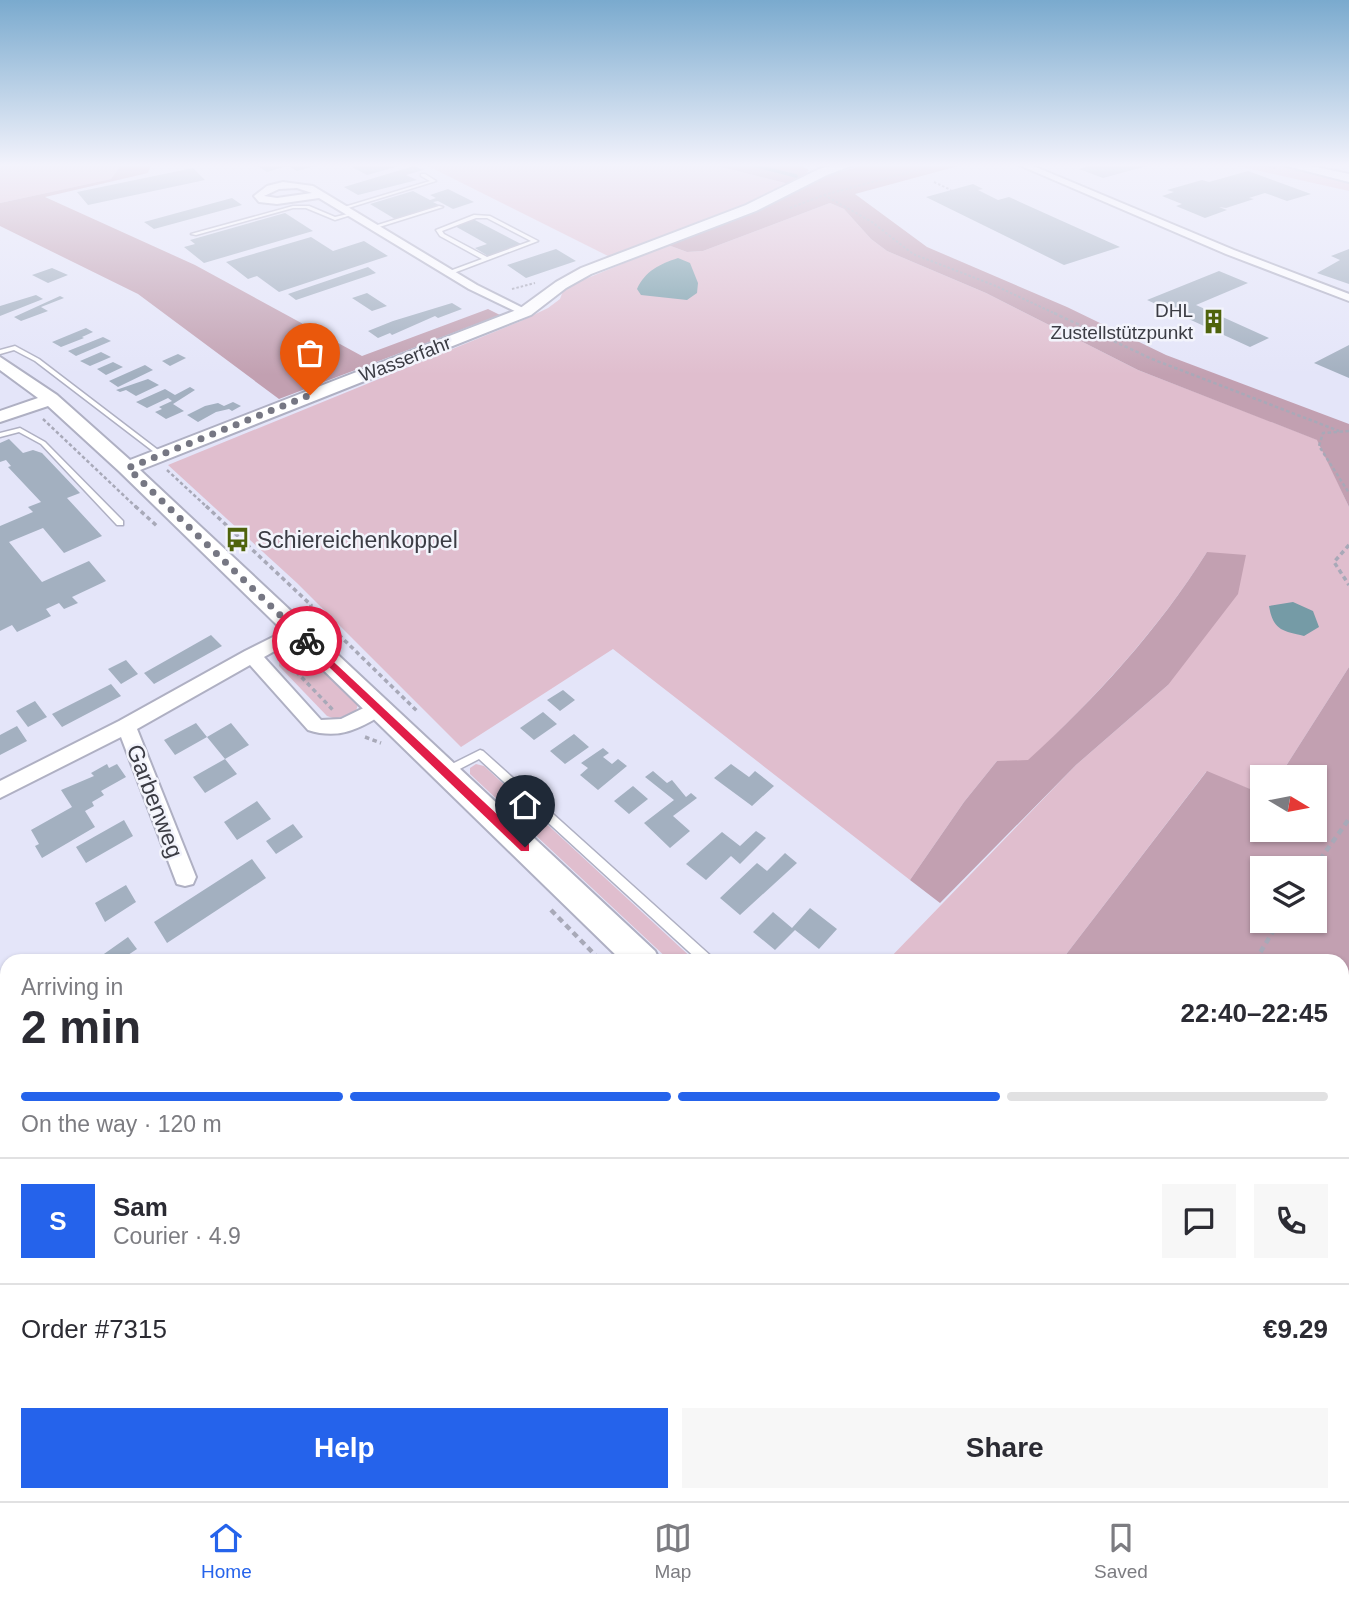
<!DOCTYPE html>
<html lang="en">
<head>
<meta charset="utf-8">
<style>
  :root { --surface:#fff; --page:#f7f7f7; --text:#2b2b33; --muted:#7c7c81; --line:#e1e1e2; --accent:#2563eb }
  body { margin:0; font-family:Helvetica,sans-serif; background:var(--page); color:var(--text); height:100vh; display:flex; flex-direction:column; font-size:26px; white-space:nowrap }
  * { box-sizing:border-box; margin:0 }
  p { font-size:23px; color:var(--muted) }
  .icon { flex:none; width:38px; height:38px; fill:none; stroke:currentColor; stroke-width:2; stroke-linecap:round; stroke-linejoin:round }
  .map { position:relative; flex:1; overflow:hidden }
  .details { position:absolute; left:0px; top:954px; width:1349px; height:548px; display:flex; flex-direction:column; background:var(--surface); border-radius:21px 21px 0 0; box-shadow:0 2px 5px #0004 }
  .details>* { flex:none }
  .needle { width:46px; rotate:100deg }
  .controls { position:absolute; left:1250px; top:765px; display:grid; gap:14px }
  .controls a { display:grid; place-items:center; width:77px; height:77px; border-radius:0px; background:var(--surface); box-shadow:0 2px 5px #0004; font-size:35px }
  .pin { position:absolute; display:grid; place-items:center; width:60px; height:60px; color:#fff; margin:-72px -30px; border-radius:50% 50% 50% 0; rotate:-45deg; box-shadow:0 0 7px #0007 }
  .pin .icon { rotate:45deg }
  .courier { position:absolute; display:grid; place-items:center; width:70px; height:70px; margin:-35px; border:5px solid #e11d48; border-radius:50%; background:#fff; color:#222; box-shadow:0 2px 9px #0007 }
  .overview em { font-style:normal; font-weight:700 }
  .overview div { display:flex; flex-direction:column-reverse }
  .overview { display:flex; align-items:center; justify-content:space-between; height:119px; padding:0 21px }
  h1 { font-size:46px; font-weight:700; line-height:52px }
  .bar { display:grid; grid-template-columns:repeat(4,1fr); gap:10px 7px; align-content:center; height:84px; padding:0 21px }
  .bar i { height:9px; border-radius:5px; background:var(--line) }
  .bar .selected { background:var(--accent) }
  .bar p { grid-column:span 4 }
  .line { display:flex; align-items:center; gap:18px; padding:0 21px; border-top:2px solid var(--line) }
  .line div { flex:1 }
  .round { display:grid; place-items:center; flex:none; width:74px; height:74px; border-radius:0px; background:var(--page) }
  .button { display:flex; gap:14px; margin-top:auto; padding:14px 21px }
  .button a { flex:1; height:80px; border-radius:0px; background:var(--accent); color:#fff; font-size:28px; font-weight:700; line-height:80px; text-align:center }
  .button a+a { background:var(--page); color:var(--text) }
  .tab-bar { display:flex; justify-content:space-around; align-items:center; height:98px; border-top:2px solid var(--line); background:var(--surface); font-size:19px; color:var(--muted) }
  .tab-bar a { display:grid; justify-items:center; gap:4px }
  .tab-bar .selected { color:var(--accent) }
  .map>svg:first-child { display:block }
</style>
</head>
<body>
<div class="map">
<svg width="1349" height="1501" viewBox="0 0 1349 1501">
  <rect width="100%" height="100%" fill="#e4e5f9"/>
  <path fill="#e0bece" d="M0 165H121L111 179 0 203Z
    M426 165H713L789 184 742 206 608 256Z
    M1233 165H1277L1349 181V191Z
    M830 203 844 209 871 239 887 251 986 293 1138 370 1318 440 1349 507V667L1279 777H1262V794L1206 772 1061 961H887L1076 765 1168 685 1207 552C1159 629 1094 699 1028 761H997L964 802 910 880 613 649 461 747 297 583 168 465 521 321 548 308 560 299 563 291 578 282 668 245 687 252 703 251Z
    M293 648 308 651 359 701 356 711 336 719 327 716 279 666C279 656 284 653 293 648Z
    M476 764 484 766 695 961H670L470 774V768Z
    M1342 1174 1349 1178V1498L1342 1492Z"/>
  <path fill="#c2a0b1" fill-rule="evenodd" d="M121 165H151L148 173 45 197 195 265 362 356 488 309 500 315 279 399 138 294 0 226V203L111 179Z
    M713 165H800L809 170 804 176 789 184Z
    M864 165H962L855 194 927 247 1067 307 1166 355 1349 424V507L1317 440 1138 370 986 293 887 251 871 239 844 209 830 203 703 251 687 252 668 245 775 202 828 175Z
    M1207 552 1246 555 1238 594 1168 685 1076 765 940 903 910 880 964 802 997 761 1028 760C1095 699 1159 629 1207 552Z
    M1349 667V978L1342 987V961H1061L1207 771 1262 794V830H1314V777H1279ZM1262 868H1314V920H1262Z
    M1342 1492 1349 1501H1211L1205 1495 1342 1494Z"/>
  <path fill="#759ba6" d="M678 258 690 263 698 283 697 293 687 300 641 295 637 289C645 271 660 264 678 258Z
    M1293 602 1313 611 1319 627 1304 636C1282 631 1273 630 1269 606Z"/>
  <g fill="none" stroke-linecap="round" stroke-linejoin="round">
    <path stroke="#759ba6" stroke-width="3.5" d="M753 165 796 176"/>
  </g>
  <path fill="#a3b0c0" d="M256 165H315V166L297 171 288 166 267 172Z
    M358 165H399V166L367 175 352 167Z
    M1092 165H1147V166L1103 178 1079 169Z
    M414 166 423 170 406 175 417 180 358 195 344 187Z
    M193 168 205 180 88 205 77 192Z
    M1248 171 1311 194 1287 201 1265 193 1249 198 1254 199 1226 208 1219 207 1227 210 1205 218 1176 206 1182 204 1162 196 1174 192 1167 190 1202 180 1209 182Z
    M973 184 983 189 978 190 998 200 1009 197 1120 247 1064 265 926 197Z
    M448 189 474 202 453 209 438 201 433 202 439 205 395 219 370 204 413 191 430 200 436 198 430 195Z
    M232 198 242 205 154 229 144 222Z
    M285 213 313 231 204 263 184 247 195 244 190 240Z
    M473 219 521 244 488 256 475 248 487 244 453 225Z
    M311 237 333 251 364 241 388 256 279 292 257 276 248 279 226 262Z
    M556 249 576 261 526 278 507 265Z
    M1349 249V284L1317 273 1340 260 1331 256Z
    M368 267 376 273 296 300 288 294Z
    M52 268 68 275 48 283 32 275Z
    M1219 271 1248 283 1196 305 1269 338 1250 347 1147 300Z
    M367 293 387 306 372 311 352 298Z
    M36 295 43 299 0 316V306Z
    M60 296 64 298 41 307 48 311 21 321 14 317Z
    M452 303 462 309 438 318 435 316 392 335 390 333 378 338 368 331 393 321Z
    M86 328 93 332 82 337 84 338 61 347 52 342Z
    M103 337 111 341 76 356 68 351Z
    M1349 345V378L1314 363Z
    M101 352 111 357 90 366 80 361Z
    M178 354 186 358 170 366 162 361Z
    M113 362 123 367 106 375 97 369Z
    M145 365 153 370 118 387 109 381Z
    M148 379 159 385 136 396 126 390 120 392 116 390Z
    M190 387 195 390 173 404 184 411 166 419 155 412 162 409 159 407 172 401 168 398 147 408 136 402 165 389 175 395Z
    M233 402 241 406 232 411 229 409 216 412 198 422 187 415 205 406 218 403 224 406Z
    M9 439 23 453 33 450 42 453 80 493 67 498 102 536 64 553 43 528 9 542 42 582 89 561 106 581 72 597 78 603 64 609 59 603 46 609 51 616 17 632 12 625 0 631V526L33 512 28 507 41 502 8 467 11 466 6 460 0 462V443Z
    M211 635 222 646 154 684 144 673Z
    M126 660 138 674 121 684 108 669Z
    M111 684 121 696 62 727 52 714Z
    M563 690 575 700 560 711 547 700Z
    M35 701 47 717 28 727 16 711Z
    M543 712 557 724 534 740 520 728Z
    M196 723 207 737 175 755 164 740Z
    M231 723 249 745 225 759 207 737Z
    M17 726 27 741 0 755V735Z
    M574 734 589 747 565 764 550 751Z
    M603 748 609 753 603 757 612 764 618 759 627 766 598 790 580 775 588 768 581 763Z
    M225 759 237 774 205 793 193 777Z
    M107 764 109 768 117 764 126 777 101 791 104 795 92 802 94 806 85 811 95 827 42 858 35 846 39 844 31 830 72 807 61 790 94 776 91 773Z
    M731 764 749 777 755 771 774 786 752 806 714 778Z
    M653 771 667 783 672 780 686 797 691 793 697 798 673 816 690 831 670 848 644 823 674 800 645 777Z
    M633 786 648 799 629 814 614 801Z
    M257 801 271 819 237 840 224 822Z
    M124 820 133 836 86 863 76 847Z
    M293 824 303 837 276 854 266 841Z
    M756 831 766 838 740 864 731 856 706 880 686 864 722 832 740 846Z
    M785 853 797 863 740 915 720 898 757 863 767 871Z
    M252 859 266 878 167 943 154 922Z
    M126 885 136 902 105 922 95 903Z
    M810 908 837 929 819 949 795 930 775 950 753 932 773 912 792 928Z
    M128 937 137 949 119 961H94Z
    M0 995 7 1009V1051L0 1055Z
    M1342 1074 1349 1078V1123L1342 1137Z"/>
  <g fill="none" stroke-linecap="round" stroke-linejoin="round">
    <defs>
      <path id="lane" d="M421 174H425L436 181 345 209 341 208 430 181 421 176Z
        M293 206H309L335 217 352 213 354 214 335 220 306 208H293L196 235 191 234Z
        M439 206 443 207 376 228 371 227Z
        M474 215 490 216 538 241 451 274H447V272L482 259 440 236 436 230ZM476 218H487L531 241 487 257 444 234 442 231Z
        M15 346 39 359 162 453V455H158L35 361 14 350 0 354V350Z
        M20 428 45 442 123 521V525H117L41 444 19 432 0 437V433Z
        M480 750 483 751 712 957 714 961H699L479 759 450 774H444L442 771 444 768Z"/>
      <path id="street" d="M1019 165H1031L1234 250 1349 294V301L1226 254Z
        M283 182 313 186 477 285 531 312 521 314 469 289 319 198 277 204 259 202 254 196 267 186ZM297 188 312 193 277 198 264 196 279 189Z
        M297 625 306 631 303 635 264 657 321 720 341 719 378 701 385 703 387 708 385 713C359 729 339 740 308 730L250 665 137 729 196 877 193 884 185 886 177 884 121 737 0 798V781L119 721 245 651Z"/>
      <path id="secondary" d="M834 165H854L827 175 756 211 591 274 566 288 531 315 140 470 655 951 660 961H622L120 472 48 406 0 422V411L38 398 0 370V357L57 395 130 460 519 309 556 282 581 268 746 205 819 169Z
        M1283 165H1306L1349 174V182Z
        M1156 1494H1203L1206 1501H1159Z"/>
    </defs>
    <use href="#lane" stroke="#afb0c3" stroke-width="3"/>
    <use href="#street" stroke="#afb0c3" stroke-width="4"/>
    <use href="#secondary" stroke="#afb0c3" stroke-width="4"/>
    <path stroke="#a8a9b8" stroke-width="2" stroke-dasharray="2.5 2" stroke-linecap="butt" d="M1260 165 1275 168
      M934 182 951 190
      M824 195 872 222 913 254 996 286 1058 315
      M790 208 824 195 936 165
      M512 289 535 283"/>
    <path stroke="#a8a9b8" stroke-width="2.5" stroke-dasharray="3.5 2.5" stroke-linecap="butt" d="M1054 313 1152 359 1339 431
      M43 419 137 508
      M1349 431 1323 433 1319 446 1349 493
      M167 470 208 508"/>
    <path stroke="#a8a9b8" stroke-width="3.5" stroke-dasharray="4.5 3.5" stroke-linecap="butt" d="M135 506 157 526
      M206 506 311 605 310 613
      M1349 545 1334 562 1349 585
      M325 627 334 630 417 711
      M285 660 333 710
      M365 737 381 743"/>
    <path stroke="#a8a9b8" stroke-width="4.5" stroke-dasharray="6 4.5" stroke-linecap="butt" d="M1314 868 1349 819
      M551 910 601 961
      M1255 961 1280 920"/>
    <path stroke="#a8a9b8" stroke-width="5" stroke-dasharray="8 5" stroke-linecap="butt" d="M1110 1494V1501
      M1116 1494 1122 1501"/>
    <use href="#lane" fill="#fff" fill-rule="evenodd"/>
    <use href="#street" fill="#fff" fill-rule="evenodd"/>
    <use href="#secondary" fill="#fff" fill-rule="evenodd"/>
  </g>
  <linearGradient id="sky" x2="0" y2="1"><stop stop-color="#7aaace"/><stop offset="0.44" stop-color="#f3f3fc"/><stop offset="1" stop-color="#f3f3fc" stop-opacity="0"/></linearGradient>
  <rect width="1349" height="375" fill="url(#sky)"/>
  <path fill="#e11d48" d="M307 637 529 844V851H521L304 643V638Z"/>
  <g fill="none" stroke-linecap="round" stroke-linejoin="round">
    <path stroke="#767783" stroke-width="7" stroke-dasharray="0 12.6" d="M307 641 128 468 310 395"/>
  </g>
  <defs>
    <symbol id="building-bare" viewBox="-9 -9 18 18"><path d="M-4-6H4V6H1V3H-1V6H-4ZM-2.5-4.3h1.7v1.8h-1.7ZM.8-4.3h1.7v1.8H.8ZM-2.5-1h1.7V.8h-1.7ZM.8-1h1.7V.8H.8Z" fill="#4f630c" stroke="#f3f4fc" stroke-width="2.5" paint-order="stroke"/></symbol>
    <symbol id="bus-bare" viewBox="-9 -9 18 18"><path d="M-5-6H5V4H4V6H2V4H-2V6H-4V4H-5ZM-3.5-4V0h7V-4ZM-3.5 1.2v1.5H-2V1.2ZM2 1.2v1.5H3.5V1.2Z" fill="#4f630c" stroke="#f3f4fc" stroke-width="2.5" paint-order="stroke"/></symbol>
  </defs>
  <g fill-rule="evenodd">
    <use href="#building-bare" x="1196" y="304" width="35" height="35"/>
    <use href="#bus-bare" x="220" y="522" width="35" height="35"/>
  </g>
  <g text-anchor="middle" dominant-baseline="central" stroke-width="5" stroke-linejoin="round" paint-order="stroke">
    <g font-size="19" fill="#3b3c44" stroke="#f3f4fc" text-anchor="end">
      <text x="1193" y="310">DHL<tspan x="1193" dy="22">Zustellstützpunkt</tspan></text>
    </g>
    <g font-size="19" fill="#3b3c44" stroke="#f3f4fc">
      <text transform="translate(405 359) rotate(-21)">Wasserfahr</text>
    </g>
    <g font-size="23" fill="#3b3c44" stroke="#f3f4fc" text-anchor="start">
      <text x="257" y="540">Schiereichenkoppel</text>
    </g>
    <g font-size="23" fill="#3b3c44" stroke="#f3f4fc">
      <text transform="translate(155 801) rotate(69)">Garbenweg</text>
    </g>
  </g>
</svg>
<div class="controls">
<a><svg class="needle" viewBox="-14 -14 28 28"><path d="M0-13l5 13h-10z" fill="#e53935"/><path d="M0 13l5-13h-10z" fill="#7c7c81"/></svg></a>
<a><svg class="icon" aria-label="layers" viewBox="0 0 24 24"><path d="M12 4l9 5-9 5-9-5zM3 14l9 5 9-5"/></svg></a>
</div>
<div class="pin" style="left:310px;top:395px;background:#ea580c"><svg class="icon" aria-label="bag" viewBox="0 0 24 24"><path d="M5 8h14l-1 12H6zM9 8a3 3 0 0 1 6 0"/></svg></div>
<div class="pin" style="left:525px;top:847px;background:#1f2937"><svg class="icon" aria-label="home" viewBox="0 0 24 24"><path d="M3 11l9-7 9 7M6 9v11h12V9"/></svg></div>
<div class="courier" style="left:307px;top:641px"><svg class="icon" aria-label="bike" viewBox="0 0 24 24"><circle cx="6" cy="16" r="4"/><circle cx="18" cy="16" r="4"/><path d="M6 16l4-8h5l3 8M10 8l3 8H6M13 5h3"/></svg></div>
<section class="details">
<div class="overview"><div><h1>2 min</h1><p>Arriving in</p></div><em>22:40–22:45</em></div>
<div class="bar"><i class="selected"></i><i class="selected"></i><i class="selected"></i><i></i><p>On the way · 120 m</p></div>
<div class="line" style="height:126px"><b class="round" style="background:var(--accent);color:#fff">S</b><div><b>Sam</b><p>Courier · 4.9</p></div><a class="round"><svg class="icon" aria-label="chat" viewBox="0 0 24 24"><path d="M4 5h16v11H9l-5 4z"/></svg></a><a class="round"><svg class="icon" aria-label="phone" viewBox="0 0 24 24"><path d="M5 4h4l2 5-3 2q2 4 5 5l2-3 5 2v4C11 20 4 13 5 4z"/></svg></a></div>
<div class="line" style="height:91px"><div>Order #7315</div><b>€9.29</b></div>
<div class="button"><a>Help</a><a>Share</a></div>
</section>
</div>
<nav class="tab-bar">
<a class="selected"><svg class="icon" aria-label="home" viewBox="0 0 24 24"><path d="M3 11l9-7 9 7M6 9v11h12V9"/></svg>Home</a>
<a><svg class="icon" aria-label="map" viewBox="0 0 24 24"><path d="M3 6l6-2 6 2 6-2v14l-6 2-6-2-6 2zM9 4v14M15 6v14"/></svg>Map</a>
<a><svg class="icon" aria-label="saved" viewBox="0 0 24 24"><path d="M7 4h10v16l-5-4-5 4z"/></svg>Saved</a>
</nav>
</body>
</html>
